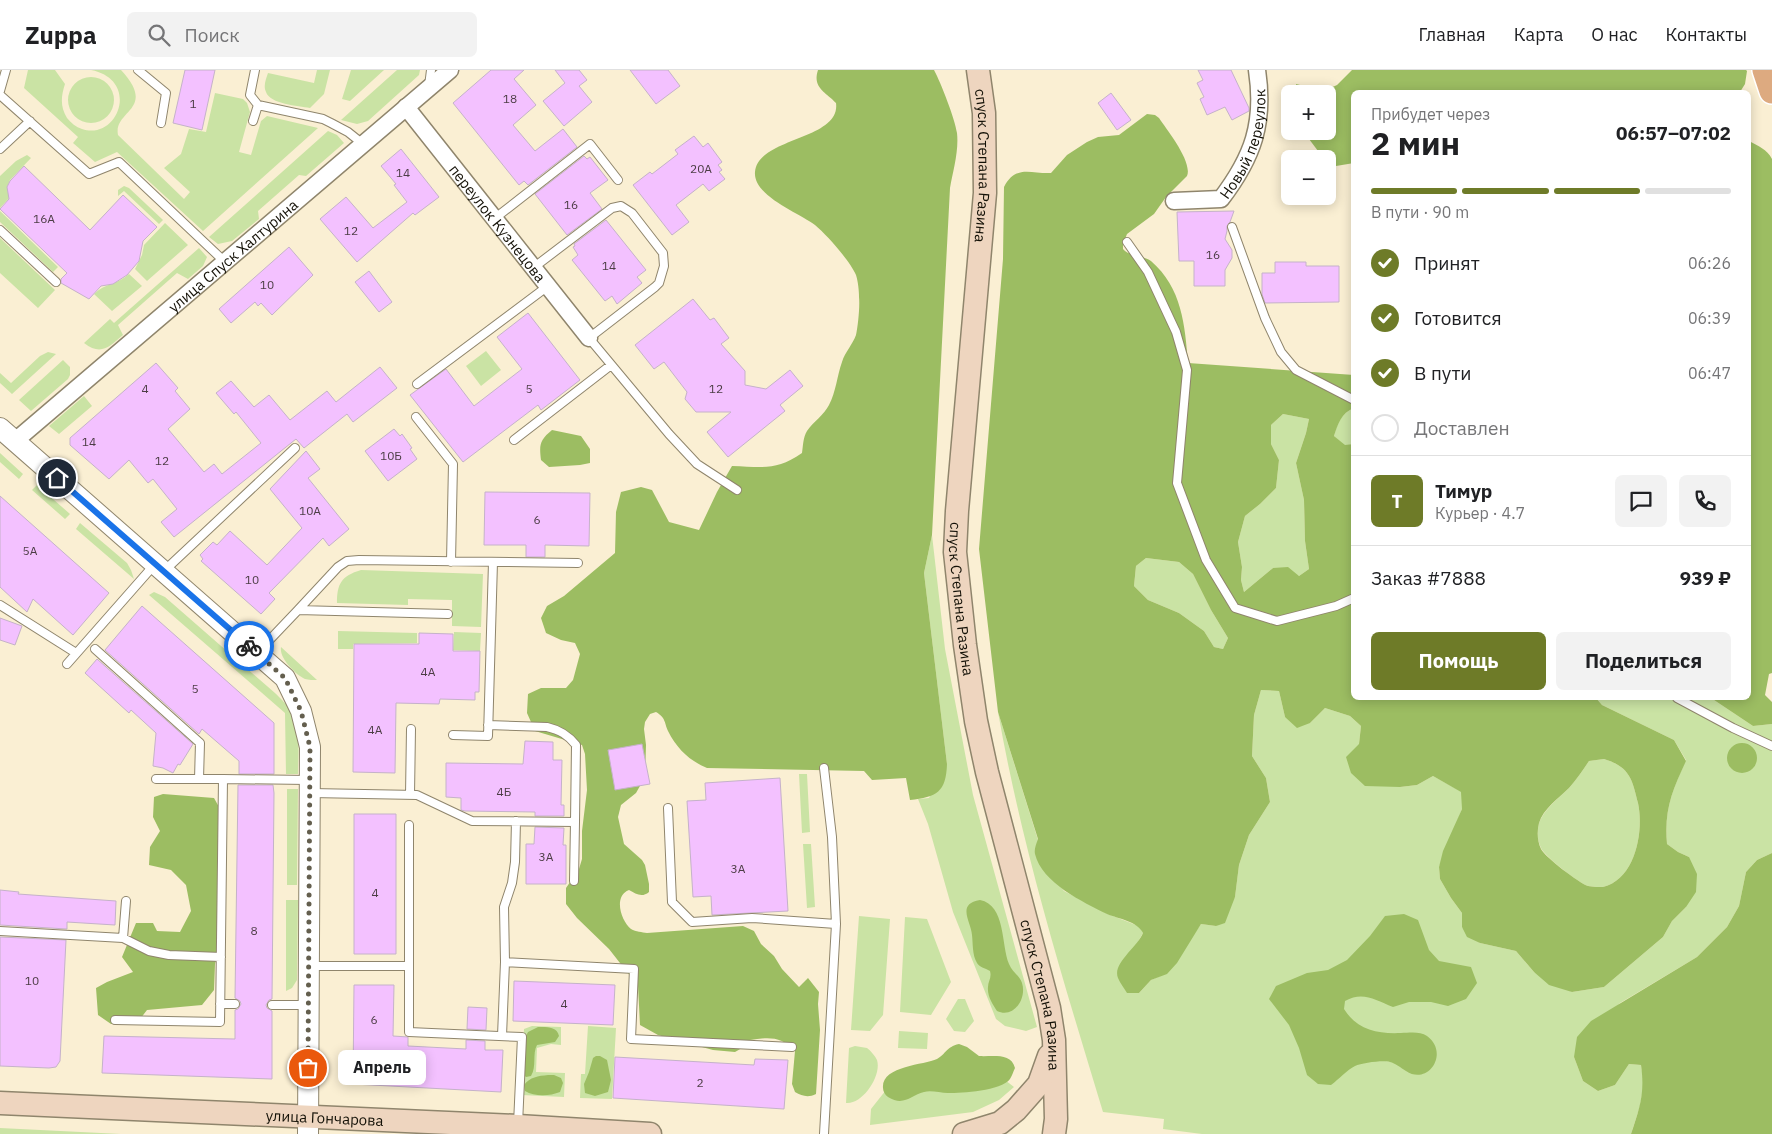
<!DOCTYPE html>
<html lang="ru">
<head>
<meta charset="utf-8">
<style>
  :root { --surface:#fff; --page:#f2f2f2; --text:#202124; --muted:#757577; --line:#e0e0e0; --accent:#6e7b28 }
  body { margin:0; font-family:"IBM Plex Sans",sans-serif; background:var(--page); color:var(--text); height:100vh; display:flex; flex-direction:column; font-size:19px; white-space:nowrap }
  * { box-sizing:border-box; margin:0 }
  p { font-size:16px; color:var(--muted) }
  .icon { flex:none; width:28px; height:28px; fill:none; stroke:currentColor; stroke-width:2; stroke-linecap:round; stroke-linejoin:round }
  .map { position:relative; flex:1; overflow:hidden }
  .panel { position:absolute; left:1351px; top:20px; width:400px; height:610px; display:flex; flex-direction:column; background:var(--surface); border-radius:8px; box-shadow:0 2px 12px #0003 }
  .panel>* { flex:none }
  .fabs { position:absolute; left:1281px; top:15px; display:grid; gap:10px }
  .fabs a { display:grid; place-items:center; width:55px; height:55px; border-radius:8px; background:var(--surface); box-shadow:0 2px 12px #0003; font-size:25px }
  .pin { position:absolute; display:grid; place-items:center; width:42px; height:42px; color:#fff; margin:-21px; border:2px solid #fff; border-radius:50%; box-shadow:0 1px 5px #0007 }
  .courier { position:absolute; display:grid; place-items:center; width:50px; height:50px; margin:-25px; border:4px solid #1a73e8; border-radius:50%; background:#fff; color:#222; box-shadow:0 1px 6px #0007 }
  .bubble { position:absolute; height:35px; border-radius:8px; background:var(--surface); box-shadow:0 2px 12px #0003; font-size:16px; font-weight:700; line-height:35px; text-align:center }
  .overview em { font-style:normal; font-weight:700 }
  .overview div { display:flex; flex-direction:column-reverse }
  .overview { display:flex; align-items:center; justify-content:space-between; height:85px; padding:0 20px }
  h1 { font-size:32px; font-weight:700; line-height:38px }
  .bar { display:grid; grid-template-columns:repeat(4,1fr); gap:8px 5px; align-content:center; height:60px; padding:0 20px }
  .bar i { height:6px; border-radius:4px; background:var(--line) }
  .bar .selected { background:var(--accent) }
  .bar p { grid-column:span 4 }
  .line { display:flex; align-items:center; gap:12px; padding:0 20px; border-top:1px solid var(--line) }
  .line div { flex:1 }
  .round { display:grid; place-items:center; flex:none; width:52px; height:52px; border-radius:8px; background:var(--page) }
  ol { padding:0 20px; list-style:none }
  li { display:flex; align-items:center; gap:15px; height:55px }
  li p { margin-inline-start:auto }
  li .icon { padding:5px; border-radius:50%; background:var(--accent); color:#fff; stroke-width:4 }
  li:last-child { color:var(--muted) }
  li i { width:28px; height:28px; border:2px solid var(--line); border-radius:50% }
  .cta { display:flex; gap:10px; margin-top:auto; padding:10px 20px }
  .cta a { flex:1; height:58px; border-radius:8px; background:var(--accent); color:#fff; font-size:20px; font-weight:700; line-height:58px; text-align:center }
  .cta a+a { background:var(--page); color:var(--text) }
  header { display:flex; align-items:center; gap:30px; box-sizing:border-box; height:70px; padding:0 25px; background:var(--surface); border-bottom:1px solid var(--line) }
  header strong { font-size:24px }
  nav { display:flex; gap:28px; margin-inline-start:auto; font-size:18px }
  .search { width:350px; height:45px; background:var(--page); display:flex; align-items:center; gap:12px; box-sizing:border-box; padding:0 18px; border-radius:8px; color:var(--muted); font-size:19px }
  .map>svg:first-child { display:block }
</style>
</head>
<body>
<header>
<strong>Zuppa</strong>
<div class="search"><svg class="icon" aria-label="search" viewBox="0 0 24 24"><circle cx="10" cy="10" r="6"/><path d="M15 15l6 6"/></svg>Поиск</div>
<nav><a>Главная</a><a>Карта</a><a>О нас</a><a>Контакты</a></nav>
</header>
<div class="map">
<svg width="1772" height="1064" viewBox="0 0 1772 1064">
  <rect width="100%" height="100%" fill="#faefd3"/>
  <path fill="#cae3a4" d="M28 0H55L65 14C61 26 60 37 67 48 71 53 76 57 82 59 118 71 141 10 91 0H121C158 40 113 40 118 65L184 129 190 122 164 98 181 84 189 59 206 62 215 23 243 29 247 33 250 42 239 82 251 85 261 51 267 46 318 58 203 161 117 82 95 92 73 73 78 67 24 18Z
    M317 0H330L324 24 310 38C298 36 270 34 266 22 263 16 266 9 268 3L314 13Z
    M351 0H384L350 31 342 29Z
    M397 0H420L419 5 368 51 357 54 341 50Z
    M68 30a23 23 0 1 1 46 0a23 23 0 1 1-46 0Z
    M328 61 337 65 344 73 306 106 299 105 258 141 259 149 232 171 218 174 209 167Z
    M27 85 31 88 10 110 7 117 11 126 0 138V106L16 91Z
    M124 116 129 118 163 150 159 154 124 121 118 126V120Z
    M0 141 58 197 53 202 0 152Z
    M165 153 188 175 147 211 135 199 142 185 144 175Z
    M0 168 55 220 38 238 0 203Z
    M199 178 207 187 203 196 188 209 177 203 118 255 123 265C109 277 101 286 84 273L110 249 114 253Z
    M129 204 142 216 112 241 94 224C105 213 117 215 129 204Z
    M486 281 501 300 481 316 466 296Z
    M48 282 56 284 12 324 0 313V303L11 313 40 286Z
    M63 290 70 297V305L68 309 31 341 19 330Z
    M84 326 92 336 59 364 49 356Z
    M1354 338V374L1345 376 1334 366C1337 354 1341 343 1354 338Z
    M1283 344 1309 349 1306 363 1296 393 1304 430 1305 471 1309 499 1299 506 1273 498 1244 522 1241 510 1242 497 1238 472 1245 446 1260 434 1276 418 1279 390 1271 374V355Z
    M0 383 23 404 19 409 0 392Z
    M37 415 70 444 65 449 32 420Z
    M80 453 127 493 131 500 134 509 76 459Z
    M932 465 945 579 973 725 1037 957 1026 961 1005 956 996 949 953 842 928 754 918 729 929 728 947 694 924 503Z
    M1146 488 1179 492 1193 504 1211 540 1228 568 1223 579 1214 577 1204 561 1179 543 1148 530 1134 516 1136 496Z
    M361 500 483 504 481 557 452 556V530L408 529V535L337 533C337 514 341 506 361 500Z
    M154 522 165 527 275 623C281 629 289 636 293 645 301 663 298 685 298 704H286L285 643 149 525Z
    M338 561 417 563V573L353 574V579H338Z
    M454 562 481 563 480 581 453 580Z
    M281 577 317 610C314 610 308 610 305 609 295 604 279 588 281 577Z
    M1261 620 1279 621 1285 647 1310 653 1325 638 1350 646 1361 656 1359 674 1400 717 1417 715 1433 706 1462 722V739L1439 797 1440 809 1451 828 1462 843V857L1480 873 1516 881 1534 902 1572 922 1604 917 1663 867 1672 851 1686 837 1689 787 1678 782 1667 774C1664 740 1672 721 1686 690L1674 670 1602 635 1596 628H1711L1753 656 1772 654V783L1757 790 1746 802 1739 836 1727 857 1697 887 1620 933 1574 987 1583 1011 1598 1021 1615 1015 1629 994 1641 995 1644 1014 1640 1036 1631 1064H1202L1163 1059 1164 1049 1103 1042C1063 910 1022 778 998 642L1038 770 1035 782 1064 821 1108 844 1136 855 1141 858 1143 863 1135 877 1139 923 1151 910 1167 903 1201 854 1216 856 1235 827 1239 795 1249 765 1270 732 1266 708 1252 686 1254 645Z
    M1604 689C1630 697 1632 709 1638 733 1644 760 1636 809 1603 817 1600 817 1592 817 1588 816 1579 813 1545 787 1541 778 1537 770 1537 761 1539 753 1544 739 1559 728 1569 718 1576 710 1583 700 1589 691Z
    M799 704H807L810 762 802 763Z
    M287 719H298L297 815H287Z
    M803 774H811L815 837 807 838Z
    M286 830H298L297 910 292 918 286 921Z
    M859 846 890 849 883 945 870 961 851 960Z
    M905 847 927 849 951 912 931 945 900 942Z
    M958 929H965L974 951 965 962 954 961 946 949Z
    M532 956 561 957V975L551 974 537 978 536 1002 565 1003 564 1027 521 1025 524 959Z
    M588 956 616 958 612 1029 580 1028 581 1004H585Z
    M899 961 928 963 927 979 898 978Z
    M855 976 867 978C871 981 875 986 877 990 882 1006 862 1035 846 1033L849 978Z
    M965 979 1014 1017 999 1030 973 1042 870 1055 871 1039 901 1001 938 996Z
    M0 1058 121 1064H0Z"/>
  <path fill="#9cbd62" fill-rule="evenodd" d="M818 0H934C941 13 955 49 957 63 959 81 953 101 950 118L932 465 924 503 947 694C946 722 937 727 910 730L906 708 872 710 864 701 707 698C690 691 677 679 668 661 664 652 666 648 656 642L650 644 645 652 644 659 646 675 645 707 636 723 621 735 618 747 624 774 642 790 645 795 649 814V822C642 828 636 824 629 820 613 826 621 851 631 859 636 862 642 862 647 863L743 856 754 861 761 874 774 886 782 899 799 917 808 908 819 922 818 934 820 960 816 1024C808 1028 802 1026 795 1022L792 1014 795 981C782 966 768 967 750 970L742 978 735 982 713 980 658 965 640 955 638 916 609 879 577 848 566 834V818L579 799 582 789V761L587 720 585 684 582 675 535 661 527 643 528 624 541 618H566L573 610 580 584 575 573 561 570 546 563 541 548 547 536 564 526 615 483 616 442 621 422 641 417 652 420 669 452 699 460 717 422 732 396C763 397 776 401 802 383 803 377 803 367 807 361 813 352 824 345 829 335 836 322 837 306 842 292 845 282 853 274 856 265 858 256 860 236 859 227 859 221 858 211 856 205 850 191 827 165 815 155 799 143 753 126 755 102 758 67 841 70 836 33 826 22 812 18 818 0Z
    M1352 0H1746L1747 1 1745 14 1740 22H1354V93L1330 97 1328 93V89H1324L1303 61H1328V24H1297L1296 14 1324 21 1337 15Z
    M1147 44 1155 45 1159 48C1167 60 1193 92 1187 106L1166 127 1154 144 1127 164 1123 174V179C1130 187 1142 185 1151 191 1182 218 1185 255 1188 293L1354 305V338C1341 343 1338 354 1334 366L1345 375 1354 374V628H1596L1602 635 1674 670 1686 691C1672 721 1664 740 1667 774L1678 782 1689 787 1697 804 1696 822 1686 837 1672 851 1663 867 1604 917 1572 922 1549 915 1534 902 1516 881 1480 873 1467 867 1462 857V843L1451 828 1440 809 1439 797 1443 781 1462 739 1461 722 1433 706 1417 715 1400 717 1365 716 1351 703 1346 687 1359 674 1361 656 1350 646 1325 638 1310 653 1297 658 1285 647 1279 621 1261 620 1254 645 1252 686 1266 708 1270 732 1249 765 1239 795 1235 827 1225 853 1216 856 1201 854 1177 893 1167 904 1151 910 1139 923H1127C1124 918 1120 913 1118 908 1112 893 1137 878 1143 863 1137 851 1119 849 1107 844 1083 832 1042 813 1035 784 1034 780 1036 774 1038 769L998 642 979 479 1003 189 1004 117C1016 94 1031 104 1051 103L1067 85 1087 72 1098 67 1119 65ZM1283 344 1309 349 1306 363 1296 393 1304 430 1305 471 1309 499 1299 506 1288 497 1273 498 1244 522 1241 510 1242 497 1238 472 1245 446 1260 434 1276 418 1279 390 1271 374V355ZM1146 488 1179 492 1193 504 1211 540 1228 568 1223 579 1214 577 1204 561 1179 543 1148 530 1134 516 1136 496ZM1604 689C1630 697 1632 709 1638 733 1644 760 1636 809 1603 817 1600 817 1592 817 1588 816 1579 813 1545 787 1541 779 1537 770 1537 761 1539 753 1543 739 1559 728 1569 718 1576 710 1583 700 1589 691Z
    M1749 71C1758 76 1767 79 1772 89V603L1769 604 1765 625 1772 632V654L1753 656 1711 628H1749Z
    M552 360 581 366 590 379V393L580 395 549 397 541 390C539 374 540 370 552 360Z
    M1727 688a15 15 0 1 1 30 0a15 15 0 1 1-30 0Z
    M163 724 214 728 219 737V878L215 894 214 920 202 935 147 940 137 953 111 954 98 945 96 918 107 912 133 902 122 887 136 853H153L157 861 180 862 191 841 186 815 171 800 149 795 150 777 160 761 153 747 154 727Z
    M1772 783V1064H1631C1640 1037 1645 1023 1641 995L1629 994 1615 1015 1598 1021 1583 1011 1574 987 1577 967 1591 951 1697 887 1727 857 1739 836 1746 802 1757 790Z
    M980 830C1006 835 1001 875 1009 894 1012 902 1020 906 1022 913 1027 928 1014 949 997 941 993 935 987 926 988 917 988 911 992 908 990 901 985 898 979 897 977 893 972 885 973 873 972 865 971 851 956 834 980 830Z
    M1404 844 1418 850 1429 880 1439 891 1471 897 1477 913 1466 929 1448 936 1431 932H1409L1393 937C1375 930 1363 921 1345 931L1344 939C1357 960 1377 964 1401 963 1409 963 1420 961 1427 966 1450 983 1428 1016 1406 1001 1401 998 1395 993 1390 992 1383 990 1362 993 1355 996 1347 1000 1339 1009 1331 1015L1318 1014 1307 1005 1299 978 1289 955 1269 929 1276 916 1307 903 1328 900 1347 890 1370 866 1385 846Z
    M538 957C546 957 557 956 559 966L555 972 537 975C532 984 537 996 531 1006L526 1007 523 1004 526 966 528 962Z
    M959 974 967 977 979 986C992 987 1011 982 1015 998 1013 1002 1012 1006 1010 1009 1001 1021 962 1023 948 1023 940 1023 931 1020 924 1022 911 1025 904 1037 888 1027 885 1025 883 1021 883 1018 881 996 924 995 937 989 946 984 946 977 959 974Z
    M596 986H600L607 990 611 1010 608 1022 595 1026 585 1023 584 1014 589 1002 593 988Z
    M548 1005H554L561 1008 563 1013 560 1022C550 1026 535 1027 525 1021L524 1015C530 1007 538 1006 548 1005Z"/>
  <path fill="#f3c1ff" stroke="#c5b2c9" d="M185 0H215L202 60 173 53Z
    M491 0H524L514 9 536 35 513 55 535 81 563 59 577 77 528 115 524 111 519 115 453 33Z
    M555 0H579L587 10 579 16 592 32 564 56 543 31 565 13Z
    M630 0H668L680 16 656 34Z
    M1198 0H1231L1249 38V41L1232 50 1225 37 1207 45 1200 29 1204 27 1197 13 1203 10Z
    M1111 23 1131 50 1117 60 1098 33Z
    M694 66 703 77 708 73 722 92 718 95 722 100 719 102 725 109 709 121 703 114 676 135 689 152 672 165 633 115 650 102 652 104 678 84 675 80Z
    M401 79 439 127 415 145 413 143 357 192 320 149 346 127 373 158 407 132 394 115 396 114 381 96Z
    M584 86 587 89 590 87 608 110 590 123 602 139 567 165 535 124Z
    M24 96 90 160 123 125 157 157 143 171 139 191 127 205 113 214 101 216 89 229 61 213V209L67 203 0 139 9 129 7 117 10 111Z
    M1234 141 1230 152 1227 156V161L1225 169 1232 180V188L1225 200V216H1194V191H1179L1177 142Z
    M606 150 646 200 637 207 642 213 617 234 612 226 605 231 572 190 578 185 573 177 575 176 574 174Z
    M289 177 313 205 272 245 261 233 258 236 255 232 231 253 219 239Z
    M1275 192H1306V196H1339V232L1265 233 1262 224V203H1275Z
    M369 201 392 232 379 242 355 212Z
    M693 229 710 250 714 248 729 268 721 274 745 301V315L766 319 790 300 803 316 780 335 785 341 728 387 707 362 731 342H696L685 329 687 322 664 292 654 299 635 275Z
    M528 243 580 310 541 340 538 335 463 392 410 325 446 299 474 336 522 299 497 267Z
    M156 293 178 318 175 321 190 339 168 359 204 402 214 394 222 404 261 373 236 342 234 344 216 323 231 311 254 337 269 325 290 350 327 321 336 332 380 297 397 318 353 352 347 344 304 378 296 369 174 467 161 452 177 439 153 409 148 413 129 390 109 409 70 375V368Z
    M394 359 400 366 402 364 412 378 410 379 417 389 388 411 365 381Z
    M306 381 320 399 308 408 349 459 329 476 323 468 269 523 275 529 261 544 201 491 203 489 200 485 213 472 217 475 230 461 267 495 302 458 270 419Z
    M485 422 590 423 589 476 545 475V487H526V475H484Z
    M0 426 109 523 73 565 33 529 27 542 0 517Z
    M142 536 274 653V704H239V691L202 659 199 664 105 580Z
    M0 548 22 556 15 575 0 570Z
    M419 563 453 564V581H480L479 622H475V630L440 629 439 634 396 633 395 703 353 702 354 574H419Z
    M97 589 193 674 180 695 178 694 173 703 163 698 153 696 156 663 131 640 129 643 85 603Z
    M525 671 553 672V690H562L561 735H564V746H535V742L465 741 461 740V728L446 727V693L523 694Z
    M642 674 650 714 615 720 608 680Z
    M780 708 788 841 712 845 711 826 693 827 687 731 706 730 705 713Z
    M238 715H273L274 723 272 929 269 930 266 935 267 938 272 941V1009L102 1003 104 966 235 969V940L238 939 241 934 240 931 235 928Z
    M354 744H396V884H354Z
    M535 757 564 758 563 775H566V814H526V774H534Z
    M0 820 19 822 18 824 116 831 115 855 67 852V859L0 855Z
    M0 867 66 870 60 991 56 997 49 998 0 996Z
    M514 911 615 915 613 955 513 951Z
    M354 915H394L393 966 408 967V976L466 979V970L485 971V980H503L501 1022 353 1014Z
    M468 937 487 938 486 960 467 959Z
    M615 987 754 995 755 989 788 990 784 1039 613 1028Z"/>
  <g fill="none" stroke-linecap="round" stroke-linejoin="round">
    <defs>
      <path id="service" d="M138 0 166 23 161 53
        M255 0 250 25 258 35 323 49 331 53 348 62 363 74
        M429 16 431 0
        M0 21 6 0
        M0 25 89 104 119 92 225 192
        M253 51 258 35
        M0 79 30 51
        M494 149 590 74 618 110
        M1232 157 1265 248 1281 282 1296 300 1354 330
        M0 160 56 212
        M1127 172 1148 202 1176 262 1187 300 1177 413 1206 490 1235 538 1277 551 1336 536 1354 528
        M533 198 612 138 621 136 632 143 663 183 664 196 659 213 655 217 589 268 669 364 697 394 737 420
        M417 314 548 216
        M416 347 453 394 451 492
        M514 370 611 295
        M164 501 295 378
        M0 535 76 583
        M298 540 338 497 347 491 359 490 578 493
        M95 579 200 673 199 709H223
        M257 583 298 540 448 544
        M67 594 155 494
        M1677 628 1733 658 1772 676
        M488 655 547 657C560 660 568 665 576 675L575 752
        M453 665 488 666 493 492
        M824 698 832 767 836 854 824 1064
        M156 709H199
        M311 723 417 725 472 751 575 752 574 811
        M410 725 411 659
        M668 738 672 832 692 852 752 848 836 854
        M409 755V962L522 967 518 1054
        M0 861 123 868 149 881 169 885 221 887
        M123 868 126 831
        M505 892 504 837 512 813 515 792 516 751
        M309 896H409
        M220 934H235
        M272 935H307
        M115 950 220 952 223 709 308 710
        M502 966 505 892 634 899 631 969 792 977"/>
      <g id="minor">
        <path id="s1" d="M406 37 589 268"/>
        <path id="s2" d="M1174 131 1221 129C1253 87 1265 53 1257 0"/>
        <path id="s3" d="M15 371 450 0"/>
      </g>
      <path id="tertiary" d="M0 358 285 608 301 641 310 677 308 1064"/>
      <g id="secondary">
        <path id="s4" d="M978 0 984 43 985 123 957 441 955 482 965 575 976 651 987 702 1049 938 1054 970 1056 1049 1054 1064"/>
        <path id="s5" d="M0 1033 518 1056 650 1064"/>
        <path d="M964 1064 1000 1053 1016 1040 1039 1014 1049 986"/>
      </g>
      <path id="primary" d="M1765 0 1772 21"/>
    </defs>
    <use href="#service" stroke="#8f856c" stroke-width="10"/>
    <use href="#minor" stroke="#8f856c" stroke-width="19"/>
    <use href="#tertiary" stroke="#8f856c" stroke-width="22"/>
    <use href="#secondary" stroke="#8f856c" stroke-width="25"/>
    <use href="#primary" stroke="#fff" stroke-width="28"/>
    <use href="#service" stroke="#fff" stroke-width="8"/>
    <use href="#minor" stroke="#fff" stroke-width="16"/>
    <use href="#tertiary" stroke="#fff" stroke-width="20"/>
    <use href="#secondary" stroke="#eed5bf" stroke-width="22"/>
    <use href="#primary" stroke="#ddaa80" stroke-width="25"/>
  </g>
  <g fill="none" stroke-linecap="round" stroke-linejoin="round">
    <path stroke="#645f4e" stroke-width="5" stroke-dasharray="0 9" d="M249 576 285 608 301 641 310 677 308 998"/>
    <path stroke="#1a73e8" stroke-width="6" d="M57 408 249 576"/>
  </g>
  <g text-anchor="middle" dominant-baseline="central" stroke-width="4" stroke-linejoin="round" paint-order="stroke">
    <g font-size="12" fill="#4c3d45">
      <text x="510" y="28">18</text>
      <text x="193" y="33">1</text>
      <text x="701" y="98">20А</text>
      <text x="403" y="102">14</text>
      <text x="571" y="134">16</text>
      <text x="44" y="148">16А</text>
      <text x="351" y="160">12</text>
      <text x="1213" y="184">16</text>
      <text x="609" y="195">14</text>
      <text x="267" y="214">10</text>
      <text x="145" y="318">4</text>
      <text x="529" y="318">5</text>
      <text x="716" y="318">12</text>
      <text x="89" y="371">14</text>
      <text x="391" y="385">10Б</text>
      <text x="162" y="390">12</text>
      <text x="310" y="440">10А</text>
      <text x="537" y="449">6</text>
      <text x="30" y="480">5А</text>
      <text x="252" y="509">10</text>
      <text x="428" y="601">4А</text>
      <text x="195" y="618">5</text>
      <text x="375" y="659">4А</text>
      <text x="504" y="721">4Б</text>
      <text x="546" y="786">3А</text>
      <text x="738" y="798">3А</text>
      <text x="375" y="822">4</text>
      <text x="254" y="860">8</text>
      <text x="32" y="910">10</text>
      <text x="564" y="933">4</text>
      <text x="374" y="949">6</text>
      <text x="700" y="1012">2</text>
    </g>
    <g font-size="15" fill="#141107" stroke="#fff">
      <text stroke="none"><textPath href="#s2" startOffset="108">Новый переулок</textPath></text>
      <text stroke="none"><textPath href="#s4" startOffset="96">спуск Степана Разина</textPath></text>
      <text stroke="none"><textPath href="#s1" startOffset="148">переулок Кузнецова</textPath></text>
      <text stroke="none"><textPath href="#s3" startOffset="286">улица Спуск Халтурина</textPath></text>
      <text stroke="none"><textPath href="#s4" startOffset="531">спуск Степана Разина</textPath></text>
      <text stroke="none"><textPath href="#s4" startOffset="936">спуск Степана Разина</textPath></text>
      <text stroke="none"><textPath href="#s5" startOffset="325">улица Гончарова</textPath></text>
    </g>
  </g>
</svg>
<div class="fabs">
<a>+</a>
<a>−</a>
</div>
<div class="pin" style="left:308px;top:998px;background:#ea580c"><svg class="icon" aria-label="bag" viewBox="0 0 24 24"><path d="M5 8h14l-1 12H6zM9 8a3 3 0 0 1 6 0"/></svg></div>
<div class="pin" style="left:57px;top:408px;background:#1f2937"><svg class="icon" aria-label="home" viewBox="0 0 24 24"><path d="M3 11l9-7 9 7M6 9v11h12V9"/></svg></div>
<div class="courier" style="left:249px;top:576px"><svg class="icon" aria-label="bike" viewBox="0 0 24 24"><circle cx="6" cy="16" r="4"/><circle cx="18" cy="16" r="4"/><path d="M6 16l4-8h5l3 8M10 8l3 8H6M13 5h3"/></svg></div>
<div class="bubble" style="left:338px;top:980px;width:88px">Апрель</div>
<section class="panel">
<div class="overview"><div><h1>2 мин</h1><p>Прибудет через</p></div><em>06:57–07:02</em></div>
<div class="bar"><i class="selected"></i><i class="selected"></i><i class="selected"></i><i></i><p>В пути · 90 m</p></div>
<ol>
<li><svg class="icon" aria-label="check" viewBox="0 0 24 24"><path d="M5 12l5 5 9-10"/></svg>Принят<p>06:26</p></li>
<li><svg class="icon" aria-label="check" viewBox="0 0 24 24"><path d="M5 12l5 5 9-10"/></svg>Готовится<p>06:39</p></li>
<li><svg class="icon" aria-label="check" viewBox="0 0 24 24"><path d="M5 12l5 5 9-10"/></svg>В пути<p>06:47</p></li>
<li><i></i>Доставлен</li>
</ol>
<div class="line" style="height:90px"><b class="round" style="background:var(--accent);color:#fff">Т</b><div><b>Тимур</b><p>Курьер · 4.7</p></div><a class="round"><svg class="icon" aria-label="chat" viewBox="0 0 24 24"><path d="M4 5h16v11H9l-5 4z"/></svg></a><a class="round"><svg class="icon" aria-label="phone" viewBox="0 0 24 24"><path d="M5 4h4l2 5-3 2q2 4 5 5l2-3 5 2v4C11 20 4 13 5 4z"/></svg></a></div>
<div class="line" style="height:65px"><div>Заказ #7888</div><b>939 ₽</b></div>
<div class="cta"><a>Помощь</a><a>Поделиться</a></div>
</section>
</div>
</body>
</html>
